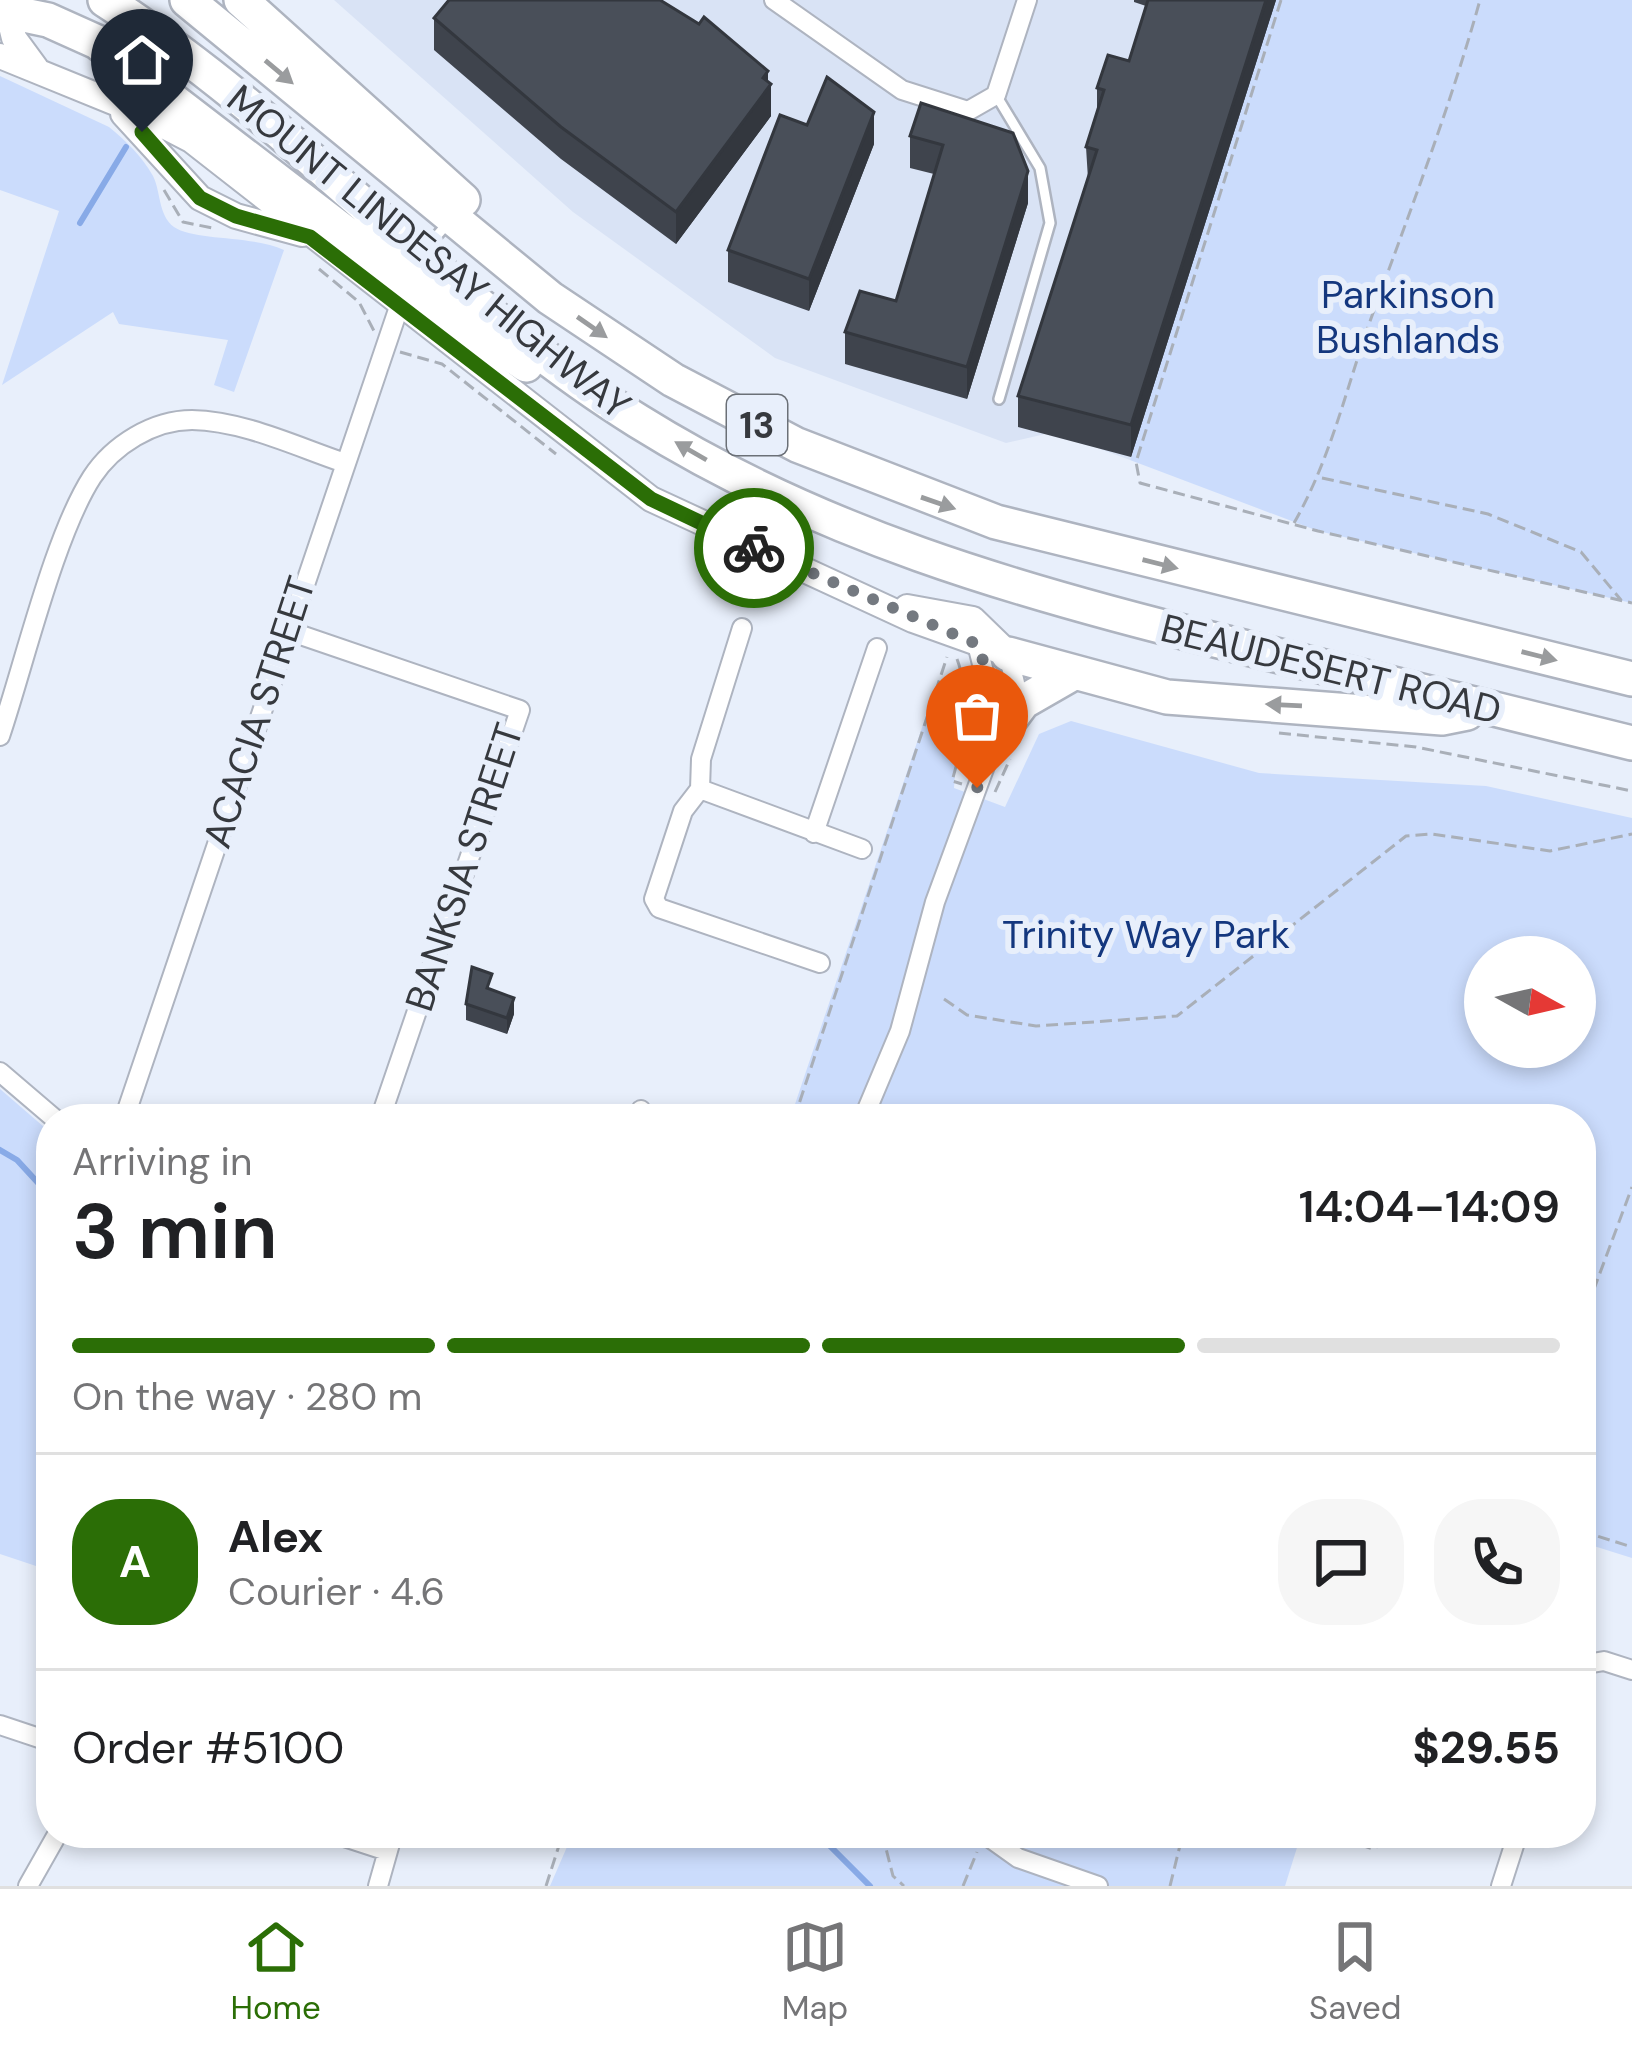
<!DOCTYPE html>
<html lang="en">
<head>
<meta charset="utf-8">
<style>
  :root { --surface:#fff; --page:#f6f6f6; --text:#202124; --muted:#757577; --line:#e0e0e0; --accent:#2b6e06 }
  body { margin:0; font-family:"DM Sans",sans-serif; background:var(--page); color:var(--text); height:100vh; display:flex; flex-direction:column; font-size:45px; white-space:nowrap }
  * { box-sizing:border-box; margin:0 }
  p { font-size:39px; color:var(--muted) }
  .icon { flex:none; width:66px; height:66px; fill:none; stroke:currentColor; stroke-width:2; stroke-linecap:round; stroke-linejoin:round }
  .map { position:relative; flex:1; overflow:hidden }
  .details { position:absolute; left:36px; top:1104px; width:1560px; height:744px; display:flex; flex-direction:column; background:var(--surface); border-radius:48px; box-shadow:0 6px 18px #0003 }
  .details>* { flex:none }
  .needle { width:78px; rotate:98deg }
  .fabs { position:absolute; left:1464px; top:936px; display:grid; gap:24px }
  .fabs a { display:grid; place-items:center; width:132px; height:132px; border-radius:50%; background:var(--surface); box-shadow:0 6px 18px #0003; font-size:60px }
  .pin { position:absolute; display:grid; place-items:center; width:102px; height:102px; color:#fff; margin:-123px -51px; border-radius:50% 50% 50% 0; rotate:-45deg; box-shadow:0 0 12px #0007 }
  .pin .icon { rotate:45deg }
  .courier { position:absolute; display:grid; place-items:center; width:120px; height:120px; margin:-60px; border:9px solid #2b6e06; border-radius:50%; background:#fff; color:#222; box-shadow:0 3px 15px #0007 }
  .summary em { font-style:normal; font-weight:600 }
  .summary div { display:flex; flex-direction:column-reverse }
  .summary { display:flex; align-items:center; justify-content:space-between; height:204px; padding:0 36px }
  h1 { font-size:78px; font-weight:600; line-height:90px }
  .bar { display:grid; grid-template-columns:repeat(4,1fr); gap:18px 12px; align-content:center; height:144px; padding:0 36px }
  .bar i { height:15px; border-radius:9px; background:var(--line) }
  .bar .current { background:var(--accent) }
  .bar p { grid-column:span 4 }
  .line { display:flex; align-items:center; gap:30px; padding:0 36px; border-top:3px solid var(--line) }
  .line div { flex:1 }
  .round { display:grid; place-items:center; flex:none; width:126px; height:126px; border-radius:48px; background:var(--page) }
  .tabs { display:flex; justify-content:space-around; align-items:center; height:168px; border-top:3px solid var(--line); background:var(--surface); font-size:33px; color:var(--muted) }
  .tabs a { display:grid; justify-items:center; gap:6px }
  .tabs .current { color:var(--accent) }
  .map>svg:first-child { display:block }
</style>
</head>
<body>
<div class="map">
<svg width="1632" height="1886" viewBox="0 0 1632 1886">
  <rect width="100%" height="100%" fill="#e8effb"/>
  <path fill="#d9e3f5" d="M334 0H1271L1130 460 1054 432 1006 443 775 358 573 212Z"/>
  <path fill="#cbdcfc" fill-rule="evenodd" d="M1271 0H1632V603L1318 531 1130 460Z
    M0 76 109 127C126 141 142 156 153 176 161 192 158 215 174 227 194 241 251 235 284 250L234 392 214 385 228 340 119 324 113 312 2 385 59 211 0 190Z
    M936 686 968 695 970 738 956 758 954 788 1005 807 1039 734 1071 721 1259 773 1486 786 1632 818V1558L1581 1542V1119H790ZM1485 957H1575V1047H1485Z
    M0 1089 51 1133V1571L0 1554Z
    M573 1833H1286L1300 1838 1285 1886H550Z"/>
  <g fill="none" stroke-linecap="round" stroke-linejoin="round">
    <path stroke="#88aae7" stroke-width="6" d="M80 223 126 147
      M0 1150 17 1160 51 1197
      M817 1833 870 1886"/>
    <defs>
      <path id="service" d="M996 95 1040 168 1050 223 999 399
        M424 250 449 222"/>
      <path id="minor" d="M774 0 902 90 968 111 996 95 1027 0
        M742 628 701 759 700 789 683 811 654 899 659 908 820 963
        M286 630 520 710 380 1119
        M977 644 986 680 988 758
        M0 736C24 665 54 536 92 477 113 445 153 420 192 420 243 421 295 446 342 462
        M700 789 862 849
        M814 833 877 648
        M0 1072 55 1119
        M124 1119 399 307
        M637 1119 641 1110
        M863 1119 900 1031 935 902 988 758 1011 718 1015 683 1008 654
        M1581 1665 1604 1661 1632 1670
        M0 1725 51 1742
        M332 1833 384 1850
        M983 1833 1018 1858 1098 1886
        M28 1886 58 1833
        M378 1886 393 1833
        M1501 1886 1518 1833"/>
      <path id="tertiary" d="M5 2 14 38 36 68
        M0 56 135 111 191 140 651 499 913 620 1008 654
        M123 114 200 198 236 216 302 234
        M907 607 973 619 1007 652"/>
      <path id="trunk" d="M105 0C296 122 445 301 638 421 817 533 1016 591 1219 641 1356 675 1494 709 1632 743
        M187 0 550 298 673 380 797 445 996 522 1632 679
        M241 0 463 200
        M0 10 48 20 97 42 434 301 526 365
        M1008 654 1167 697 1442 718 1467 713
        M1011 718 1023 702 1070 675"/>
    </defs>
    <use href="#service" stroke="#aeb4c0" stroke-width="14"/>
    <use href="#minor" stroke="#aeb4c0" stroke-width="22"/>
    <use href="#tertiary" stroke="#aeb4c0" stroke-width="28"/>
    <use href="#trunk" stroke="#aeb4c0" stroke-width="38"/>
    <path stroke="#a9afb8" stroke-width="3" stroke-dasharray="12 6" stroke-linecap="butt" d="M1281 0 1136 462 1140 483 1318 531 1632 603
      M164 190 183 222 212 228
      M319 269 359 302 374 331
      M400 352 442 364 556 454
      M1322 478 1488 514 1581 552 1621 600
      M1294 523C1330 460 1345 393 1369 324 1408 216 1449 111 1480 0
      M957 659C971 696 963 744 952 781L962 784
      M1279 733 1416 747 1632 791
      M995 792 1010 759
      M944 999 967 1015 1036 1026 1177 1016 1406 836 1432 834 1550 851 1632 834
      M794 1119 947 657
      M1581 1324 1632 1187
      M1581 1531 1632 1547
      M882 1833 893 1876 904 1886
      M1325 1833 1370 1848 1396 1843 1399 1833
      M546 1886 563 1833
      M963 1886 977 1852
      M1170 1886 1183 1833"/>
    <use href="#service" stroke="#fff" stroke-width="9"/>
    <use href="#minor" stroke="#fff" stroke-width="18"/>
    <use href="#tertiary" stroke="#fff" stroke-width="24"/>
    <use href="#trunk" stroke="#fff" stroke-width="33"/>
  </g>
  <path fill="#3f444d" d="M1134 0H1276L1131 457 1018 427V396L1088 179 1086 147 1097 111V88L1129 61 1146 6 1134 2Z
    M434 18 768 82 771 116 676 244 561 159 434 50Z
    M921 103 1028 203 967 399 845 364V332L896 301 934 174 910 168V136Z
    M807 125 874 144 809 311 728 282V250Z
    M492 990 514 1014 507 1034 466 1020V1004Z"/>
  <path fill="#33373e" d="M1266 0H1276L1131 457V425Z
    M768 71V88L771 84V116L676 244V212Z
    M874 112V144L809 311V279Z
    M1028 171V203L967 399V367Z
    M514 998V1014L507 1034V1018Z"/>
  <path fill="#494f59" stroke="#33373e" stroke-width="3" d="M449 0H660L699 24 704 17 768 71 763 78 771 84 676 212 561 127 434 18Z
    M1148 0H1266L1131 425 1018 396 1097 150 1086 147 1104 90 1097 88 1108 55 1129 61Z
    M827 77 874 112 809 279 728 250 780 115 807 125Z
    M921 103 1013 133 1028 171 967 367 845 332 860 291 896 301 943 145 910 136Z
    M472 967 492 974 487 988 514 998 507 1018 466 1004Z"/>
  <defs><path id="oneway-solid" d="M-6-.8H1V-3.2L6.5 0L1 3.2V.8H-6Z" transform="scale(3)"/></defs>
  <g fill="#9a9c9e">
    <use href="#oneway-solid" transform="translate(279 72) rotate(40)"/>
    <use href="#oneway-solid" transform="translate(592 327) rotate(35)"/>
    <use href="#oneway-solid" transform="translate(691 451) rotate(-150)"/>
    <use href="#oneway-solid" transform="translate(938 503) rotate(19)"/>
    <use href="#oneway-solid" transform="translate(1160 564) rotate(14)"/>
    <use href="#oneway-solid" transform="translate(1539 656) rotate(14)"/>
    <use href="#oneway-solid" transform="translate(1284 705) rotate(-177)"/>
  </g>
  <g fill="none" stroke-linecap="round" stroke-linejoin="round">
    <path stroke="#747980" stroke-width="12" stroke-dasharray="0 21.6" d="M754 548 977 644C995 684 992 749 977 788"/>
    <path stroke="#2b6e06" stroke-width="15" d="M142 132 200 198 236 216 310 237 651 499 754 548"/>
  </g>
  <g text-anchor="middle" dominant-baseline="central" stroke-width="12" stroke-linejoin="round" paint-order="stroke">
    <rect fill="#e8effb" stroke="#6b7077" stroke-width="3" x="727" y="395" width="60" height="60" rx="9"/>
    <g font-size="36" font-weight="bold" fill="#36393e">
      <text x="757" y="425">13</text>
    </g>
    <g font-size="39" fill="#36393e" stroke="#e8effb">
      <text transform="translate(429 252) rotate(39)">MOUNT LINDESAY HIGHWAY</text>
      <text transform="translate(1331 669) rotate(14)">BEAUDESERT ROAD</text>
      <text transform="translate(259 712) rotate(-72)">ACACIA STREET</text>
      <text transform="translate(464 867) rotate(-72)">BANKSIA STREET</text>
    </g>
    <g font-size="39" fill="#14377e" stroke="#e8effb">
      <text x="1408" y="294">Parkinson<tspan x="1408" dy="45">Bushlands</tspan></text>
      <text x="1146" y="934">Trinity Way Park</text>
    </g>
  </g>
</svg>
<div class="fabs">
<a><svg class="needle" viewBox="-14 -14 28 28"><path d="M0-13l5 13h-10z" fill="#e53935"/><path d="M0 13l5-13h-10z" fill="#757577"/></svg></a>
</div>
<div class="pin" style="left:977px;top:788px;background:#ea580c"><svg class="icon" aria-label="bag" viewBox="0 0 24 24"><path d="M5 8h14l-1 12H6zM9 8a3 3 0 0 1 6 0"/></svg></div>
<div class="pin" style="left:142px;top:132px;background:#1f2937"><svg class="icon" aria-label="home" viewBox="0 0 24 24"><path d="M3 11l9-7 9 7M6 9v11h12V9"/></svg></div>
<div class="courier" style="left:754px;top:548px"><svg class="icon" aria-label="bike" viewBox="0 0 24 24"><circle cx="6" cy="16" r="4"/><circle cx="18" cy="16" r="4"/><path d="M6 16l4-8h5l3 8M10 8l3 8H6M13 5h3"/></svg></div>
<section class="details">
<div class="summary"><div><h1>3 min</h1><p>Arriving in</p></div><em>14:04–14:09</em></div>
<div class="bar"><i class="current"></i><i class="current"></i><i class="current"></i><i></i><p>On the way · 280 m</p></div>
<div class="line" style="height:216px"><b class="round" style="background:var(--accent);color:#fff">A</b><div><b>Alex</b><p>Courier · 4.6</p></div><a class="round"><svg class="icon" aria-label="chat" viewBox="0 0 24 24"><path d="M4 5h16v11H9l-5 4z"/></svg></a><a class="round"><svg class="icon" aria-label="phone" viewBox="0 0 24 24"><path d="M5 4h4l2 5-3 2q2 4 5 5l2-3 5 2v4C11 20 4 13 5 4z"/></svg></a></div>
<div class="line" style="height:156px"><div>Order #5100</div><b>$29.55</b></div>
</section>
</div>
<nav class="tabs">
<a class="current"><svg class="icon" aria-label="home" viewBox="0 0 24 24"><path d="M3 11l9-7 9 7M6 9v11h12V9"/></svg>Home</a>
<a><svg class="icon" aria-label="map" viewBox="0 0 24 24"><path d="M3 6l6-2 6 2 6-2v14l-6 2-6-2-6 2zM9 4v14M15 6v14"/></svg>Map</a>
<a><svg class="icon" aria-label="saved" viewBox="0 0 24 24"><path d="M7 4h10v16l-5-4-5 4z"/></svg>Saved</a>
</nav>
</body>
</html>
